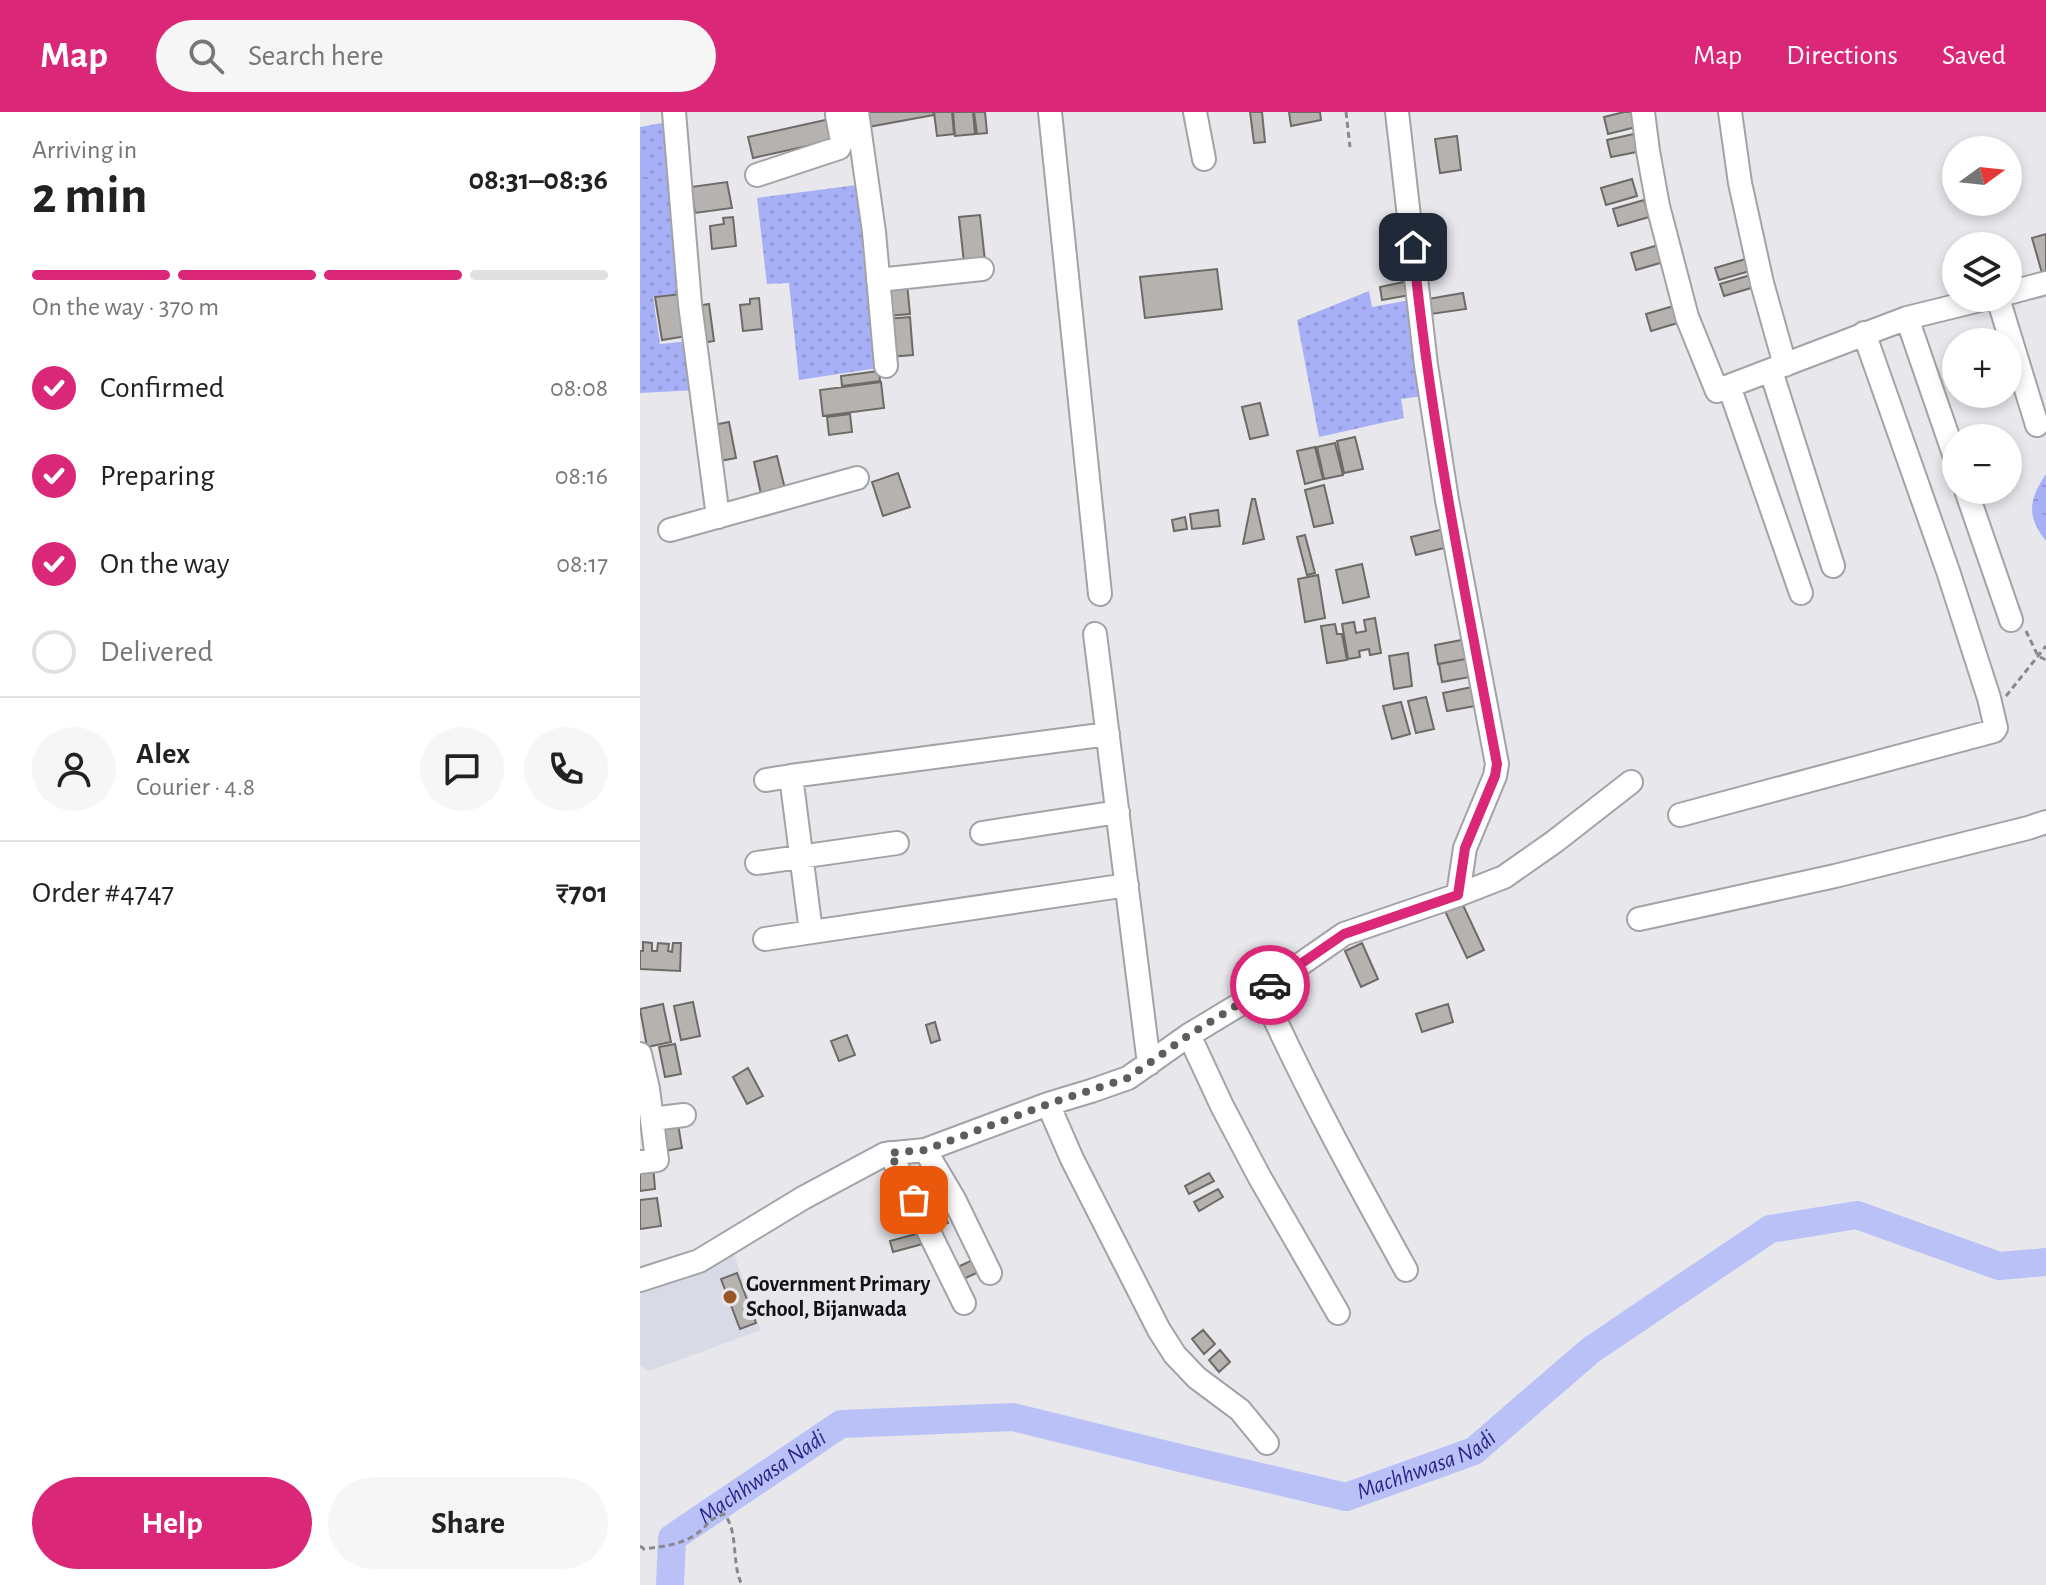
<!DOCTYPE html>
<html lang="en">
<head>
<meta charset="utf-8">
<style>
  :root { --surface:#fff; --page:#f6f6f6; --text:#222; --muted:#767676; --line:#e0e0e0; --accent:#db2777 }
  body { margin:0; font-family:"Alegreya Sans",sans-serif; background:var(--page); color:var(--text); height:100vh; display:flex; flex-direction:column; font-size:30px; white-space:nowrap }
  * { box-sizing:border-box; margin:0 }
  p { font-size:26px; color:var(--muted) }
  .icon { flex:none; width:44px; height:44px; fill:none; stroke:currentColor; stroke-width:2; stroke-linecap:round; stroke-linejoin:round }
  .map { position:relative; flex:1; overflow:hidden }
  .details { display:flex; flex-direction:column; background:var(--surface); width:640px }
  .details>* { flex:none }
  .needle { width:52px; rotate:75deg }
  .buttons { position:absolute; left:1302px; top:24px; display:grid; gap:16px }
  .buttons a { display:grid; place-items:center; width:80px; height:80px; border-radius:50%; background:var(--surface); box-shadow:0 4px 12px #0003; font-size:40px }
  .pin { position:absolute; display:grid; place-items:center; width:68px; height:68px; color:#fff; margin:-34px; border-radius:16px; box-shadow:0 4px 12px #0006 }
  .courier { position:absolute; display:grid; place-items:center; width:80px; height:80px; margin:-40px; border:6px solid #db2777; border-radius:50%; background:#fff; color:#222; box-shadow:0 2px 10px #0007 }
  .overview em { font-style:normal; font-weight:700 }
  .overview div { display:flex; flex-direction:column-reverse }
  .overview { display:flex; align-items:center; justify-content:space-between; height:136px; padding:0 32px }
  h1 { font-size:52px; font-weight:700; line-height:60px }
  .bar { display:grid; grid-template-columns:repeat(4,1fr); gap:12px 8px; align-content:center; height:96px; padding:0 32px }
  .bar i { height:10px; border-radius:6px; background:var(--line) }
  .bar .on { background:var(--accent) }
  .bar p { grid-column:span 4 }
  .line { display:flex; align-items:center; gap:20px; padding:0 32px; border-top:2px solid var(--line) }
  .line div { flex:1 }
  .round { display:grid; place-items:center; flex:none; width:84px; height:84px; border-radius:42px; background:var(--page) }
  ol { padding:0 32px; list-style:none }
  li { display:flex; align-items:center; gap:24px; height:88px }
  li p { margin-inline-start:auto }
  li .icon { padding:8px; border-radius:50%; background:var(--accent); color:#fff; stroke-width:4 }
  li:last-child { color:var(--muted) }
  li i { width:44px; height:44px; border:4px solid var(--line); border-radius:50% }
  .button { display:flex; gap:16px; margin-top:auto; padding:16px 32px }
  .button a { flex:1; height:92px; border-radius:48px; background:var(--accent); color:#fff; font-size:32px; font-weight:700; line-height:92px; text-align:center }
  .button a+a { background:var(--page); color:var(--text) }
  header { display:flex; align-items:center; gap:48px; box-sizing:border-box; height:112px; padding:0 40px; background:var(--accent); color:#fff }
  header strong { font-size:38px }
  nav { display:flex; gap:44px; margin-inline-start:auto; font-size:28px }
  .search { width:560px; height:72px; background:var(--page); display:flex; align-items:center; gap:20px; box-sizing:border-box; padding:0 28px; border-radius:44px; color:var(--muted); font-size:30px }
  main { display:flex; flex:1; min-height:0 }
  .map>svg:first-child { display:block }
</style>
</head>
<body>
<header>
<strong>Map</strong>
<div class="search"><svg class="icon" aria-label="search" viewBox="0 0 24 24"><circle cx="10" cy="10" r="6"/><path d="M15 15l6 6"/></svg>Search here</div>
<nav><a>Map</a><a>Directions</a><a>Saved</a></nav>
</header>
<main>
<section class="details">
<div class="overview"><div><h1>2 min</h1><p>Arriving in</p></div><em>08:31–08:36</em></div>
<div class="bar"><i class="on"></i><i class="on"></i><i class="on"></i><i></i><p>On the way · 370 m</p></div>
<ol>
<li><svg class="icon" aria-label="check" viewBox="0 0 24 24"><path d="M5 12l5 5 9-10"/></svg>Confirmed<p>08:08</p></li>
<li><svg class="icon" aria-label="check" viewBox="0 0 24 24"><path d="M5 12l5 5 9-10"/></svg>Preparing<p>08:16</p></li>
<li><svg class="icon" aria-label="check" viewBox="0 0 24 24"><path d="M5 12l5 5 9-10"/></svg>On the way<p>08:17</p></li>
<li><i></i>Delivered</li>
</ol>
<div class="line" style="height:144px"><a class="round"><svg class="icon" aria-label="person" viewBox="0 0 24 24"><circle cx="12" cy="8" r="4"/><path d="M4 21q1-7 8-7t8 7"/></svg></a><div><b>Alex</b><p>Courier · 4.8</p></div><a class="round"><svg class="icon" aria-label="chat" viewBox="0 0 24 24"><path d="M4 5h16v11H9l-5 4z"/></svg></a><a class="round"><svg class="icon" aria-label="phone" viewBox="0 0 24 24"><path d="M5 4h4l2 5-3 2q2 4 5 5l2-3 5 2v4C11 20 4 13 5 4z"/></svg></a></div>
<div class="line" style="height:104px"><div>Order #4747</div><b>₹701</b></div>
<div class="button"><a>Help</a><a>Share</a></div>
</section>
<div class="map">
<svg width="1406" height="1473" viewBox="0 0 1406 1473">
  <defs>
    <pattern id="grass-dots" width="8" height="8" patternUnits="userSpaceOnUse" patternTransform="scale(2)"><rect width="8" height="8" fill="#a7b0f7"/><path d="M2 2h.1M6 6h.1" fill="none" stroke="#8f96d3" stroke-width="1.8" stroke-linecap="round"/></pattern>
    <pattern id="wetland-marsh" width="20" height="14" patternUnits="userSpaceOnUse" patternTransform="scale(2)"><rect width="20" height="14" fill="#a7b0f7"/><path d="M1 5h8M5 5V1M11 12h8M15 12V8" fill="none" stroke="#8f96d3"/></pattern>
  </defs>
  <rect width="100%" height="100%" fill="#e7e7ec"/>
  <path fill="#d8dae6" d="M93 1140 121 1218 9 1259 0 1253V1175Z"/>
  <path fill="url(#grass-dots)" d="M22 11 25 14 41 181 13 185 20 232 50 229 57 278 0 281V15Z
    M217 73 238 256 159 268 149 171 127 172 117 86Z
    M729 179 732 195 770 188 783 284 761 287 764 306 679 325 657 208Z"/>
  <path fill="url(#wetland-marsh)" d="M0 37C12 52 11 69 0 85Z
    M1406 362V429C1386 404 1389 387 1406 362Z"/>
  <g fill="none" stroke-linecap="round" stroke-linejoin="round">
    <path stroke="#b9c1f7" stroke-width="28" id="s1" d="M30 1473 32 1426 201 1312 373 1305 544 1347 706 1385 834 1339 951 1238 1130 1117 1217 1103 1359 1154 1406 1150"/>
  </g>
  <path fill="#b6b2af" stroke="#6d6a67" stroke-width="2" d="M225 0H293L294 3 228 15Z
    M294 0H312L314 22 297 24Z
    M313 0H333L335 22 315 24Z
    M334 0H345L347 21 337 22Z
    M610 0H622L625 30 614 31Z
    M649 0H680L681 8 651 14Z
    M984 0H996L1000 14 968 22 964 5Z
    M203 4 199 27 113 46 108 25Z
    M998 21 1002 39 971 45 967 28Z
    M817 24 821 58 800 61 795 27Z
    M992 67 997 84 966 93 961 76Z
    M87 70 92 96 55 101 51 75Z
    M1004 88 1009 105 978 114 973 97Z
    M340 103 345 149 324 151 319 105Z
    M93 105 96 134 72 137 70 114 84 112 83 106Z
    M1406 122V168H1404L1392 126Z
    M1022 132 1027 149 996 158 991 141Z
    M1109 146 1113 158 1079 168 1075 156Z
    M577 157 582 197 505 206 500 165Z
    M1114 162 1118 174 1084 184 1080 172Z
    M768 169 770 183 742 188 740 175Z
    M267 171 270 202 247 204 244 173Z
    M823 181 826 197 791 202 788 187Z
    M41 182 47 224 22 228 15 185Z
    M119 186 122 217 103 219 100 193 110 192V187Z
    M69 192 74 229 62 231 57 194Z
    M1037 193 1041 210 1011 219 1006 202Z
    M270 205 273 243 249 245 246 207Z
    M239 259 240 269 202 274 201 264Z
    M241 270 244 296 183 304 180 278Z
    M620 291 628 323 610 327 602 295Z
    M210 302 212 320 189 323 187 305Z
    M89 310 96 346 80 349 73 313Z
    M715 325 723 357 704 361 697 329Z
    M695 331 703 363 684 367 677 335Z
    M675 335 683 367 665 372 657 339Z
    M137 344 145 377 121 382 114 350Z
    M258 361 270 395 243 404 232 370Z
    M684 373 693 411 674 415 665 378Z
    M612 387H615L624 427 603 432Z
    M578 398 580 414 552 417 550 402Z
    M545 405 547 417 534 419 532 408Z
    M804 417 808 435 776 443 771 425Z
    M665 423 675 461 667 463 657 425Z
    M722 452 729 485 703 491 696 458Z
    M678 463 685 506 665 510 658 467Z
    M735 506 741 541 730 543 729 537 719 539 720 545 708 547 702 512 714 510 716 521 726 519 724 508Z
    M695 512 697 522H702L707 548 687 551 681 514Z
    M827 527 831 546 798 552 795 533Z
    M768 541 772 574 754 577 749 544Z
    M831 546 835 564 802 570 799 552Z
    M837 574 841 593 807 599 803 581Z
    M786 585 794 617 776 621 768 589Z
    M761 590 770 622 752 627 743 594Z
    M822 791 844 838 827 846 805 799Z
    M3 830 12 831V839H17L18 831 29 832 28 839 32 840 33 831H41L40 859 0 857V839H3Z
    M722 831 738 867 721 875 705 839Z
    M53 890 60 924 41 928 34 894Z
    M23 892 31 930 7 935 0 897Z
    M808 892 813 910 782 920 776 902Z
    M295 910 300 928 291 931 286 913Z
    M207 923 215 943 199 949 191 929Z
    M35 932 41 962 25 965 19 935Z
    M108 956 123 984 107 992 93 965Z
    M37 1006 42 1036 19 1040 14 1010Z
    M13 1052 15 1077 0 1079V1053Z
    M569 1061 574 1069 549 1082 545 1074Z
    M578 1077 583 1085 559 1099 554 1090Z
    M17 1086 21 1114 0 1117V1088Z
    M304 1101 308 1111 290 1117 287 1107Z
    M287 1119 290 1130 253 1140 250 1129Z
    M337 1146 343 1158 317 1170 311 1158Z
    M97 1161 116 1211 100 1217 81 1167Z
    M563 1218 575 1232 564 1242 552 1227Z
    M580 1238 590 1250 579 1260 569 1248Z"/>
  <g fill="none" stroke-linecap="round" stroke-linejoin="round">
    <defs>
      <path id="minor" d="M34 0 50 192 78 405
        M217 0 234 120 246 254
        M410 0 460 482
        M555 0 564 47
        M757 0 786 253 807 388 857 652 855 664 825 736 818 783
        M1003 0 1008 39 1018 94 1047 205 1077 279 1089 274
        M1090 0 1100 71 1122 171 1145 253
        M117 63 199 36 202 29 197 3 199 0
        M238 168 342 157
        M1368 181 1406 171
        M1358 186 1397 313
        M1267 206 1316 348
        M1131 259 1193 454
        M1326 378 1371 508
        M30 418 217 366
        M1161 481 1089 274 1267 206 1348 186
        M455 522 509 952
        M151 664 468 622
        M126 668 151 664 171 820
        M1040 703 1354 619 1356 616 1349 586 1308 459 1224 221
        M342 721 478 700
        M117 751 257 731
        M999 807 1195 764 1388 716 1406 710
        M125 827 487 773
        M622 879C665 975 715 1066 766 1158
        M549 923 582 994 620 1066 698 1201
        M0 942 8 977 0 978
        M408 992 432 1047 519 1218 535 1243 557 1266 600 1298 627 1331
        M12 1007 44 1003
        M285 1038 314 1087 350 1161
        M250 1041 324 1191
        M0 1050 17 1048 8 977
        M0 1168 59 1149 163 1086 245 1042 285 1038 408 992 451 979 488 966 549 923 622 879 704 822 818 783 864 765 914 730 991 670"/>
    </defs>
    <use href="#minor" stroke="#a2a3a7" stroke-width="26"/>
    <path stroke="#89898d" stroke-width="3" stroke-dasharray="6 4" stroke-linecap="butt" d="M706 0 710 35
      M1386 519 1398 544 1406 548
      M1366 584 1406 534
      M0 1434 4 1437C24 1434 43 1433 59 1420 71 1410 66 1409 84 1402 99 1419 91 1452 102 1473"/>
    <use href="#minor" stroke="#fff" stroke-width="22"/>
  </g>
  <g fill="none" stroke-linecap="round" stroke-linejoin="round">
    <path stroke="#5d5d5f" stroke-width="8" stroke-dasharray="0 14.4" d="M274 1088 250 1041 285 1038 408 992 488 966 549 923 630 873"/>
    <path stroke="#db2777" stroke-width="10" d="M630 873 704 822 818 783 825 736 855 664 857 652C825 480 790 309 773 135"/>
  </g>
  <circle fill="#9b5827" stroke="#e7e7ec" stroke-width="3" cx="90" cy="1185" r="8"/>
  <g text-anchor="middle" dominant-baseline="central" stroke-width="8" stroke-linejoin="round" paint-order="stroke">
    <g font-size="22" font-weight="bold" fill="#121213" stroke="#e7e7ec" text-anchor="start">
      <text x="106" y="1172">Government Primary<tspan x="106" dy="25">School, Bijanwada</tspan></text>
    </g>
    <g font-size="24" font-style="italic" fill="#2d2588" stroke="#e7e7ec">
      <text stroke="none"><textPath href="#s1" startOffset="852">Machhwasa Nadi</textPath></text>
      <text stroke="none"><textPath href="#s1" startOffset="156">Machhwasa Nadi</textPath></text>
    </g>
  </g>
</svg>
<div class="buttons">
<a><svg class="needle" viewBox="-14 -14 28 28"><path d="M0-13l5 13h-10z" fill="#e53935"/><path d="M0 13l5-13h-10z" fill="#767676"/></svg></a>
<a><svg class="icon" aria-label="layers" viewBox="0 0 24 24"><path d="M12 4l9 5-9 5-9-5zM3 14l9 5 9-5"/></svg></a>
<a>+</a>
<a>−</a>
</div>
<div class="pin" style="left:274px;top:1088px;background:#ea580c"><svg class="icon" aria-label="bag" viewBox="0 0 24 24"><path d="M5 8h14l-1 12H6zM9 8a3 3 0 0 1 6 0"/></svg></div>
<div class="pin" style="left:773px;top:135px;background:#1f2937"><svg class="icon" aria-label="home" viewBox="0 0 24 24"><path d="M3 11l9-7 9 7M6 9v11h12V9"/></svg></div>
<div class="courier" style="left:630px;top:873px"><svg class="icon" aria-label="car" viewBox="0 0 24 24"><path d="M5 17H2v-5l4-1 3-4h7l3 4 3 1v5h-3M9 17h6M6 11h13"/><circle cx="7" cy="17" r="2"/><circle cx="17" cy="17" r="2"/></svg></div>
</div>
</main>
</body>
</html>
